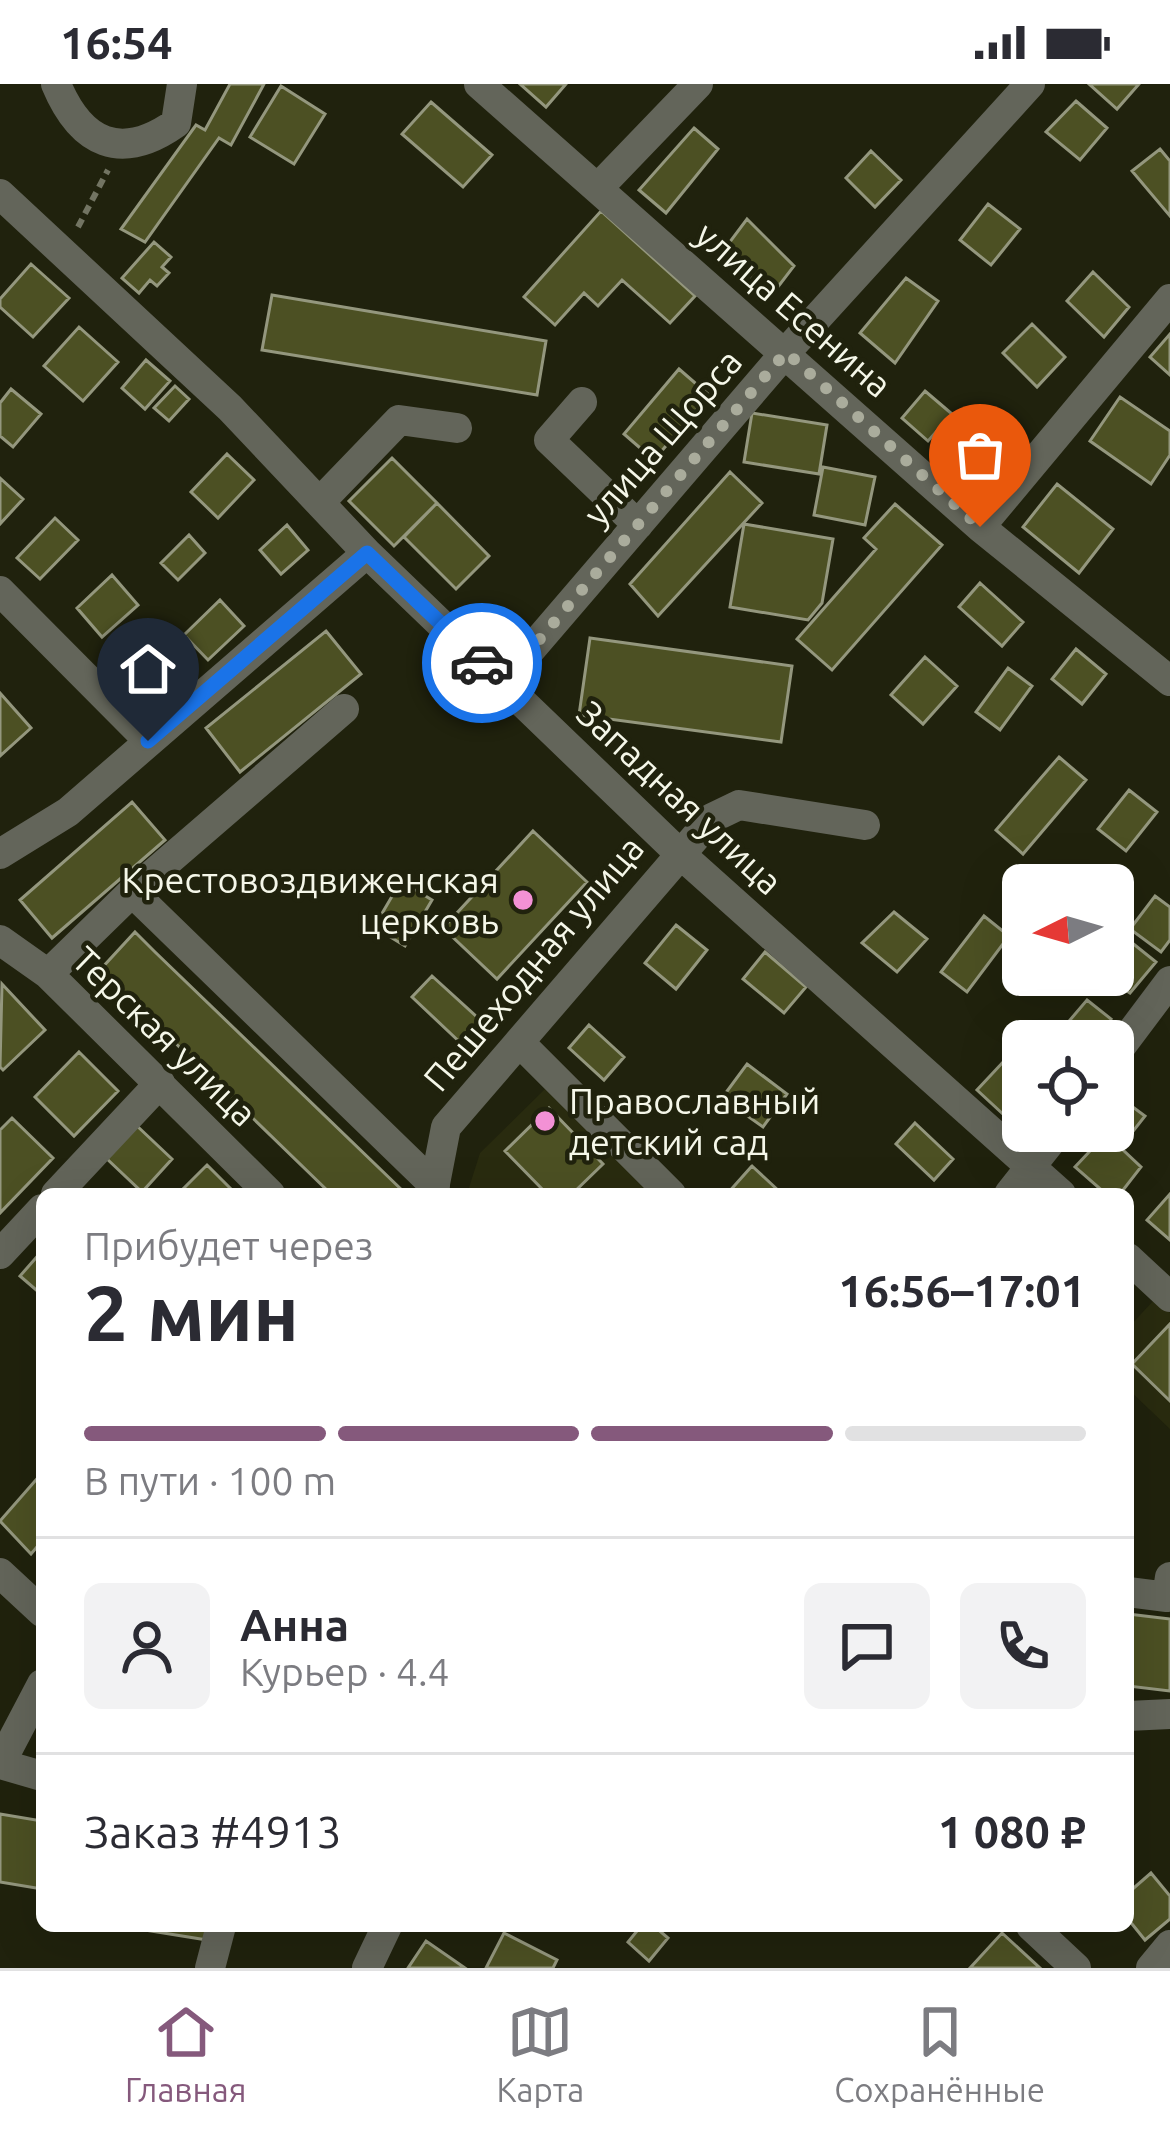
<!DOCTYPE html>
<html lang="ru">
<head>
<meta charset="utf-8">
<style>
  :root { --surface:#fff; --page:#f2f2f3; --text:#2b2b33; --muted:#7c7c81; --line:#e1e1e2; --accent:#85597c }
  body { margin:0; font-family:Ubuntu,sans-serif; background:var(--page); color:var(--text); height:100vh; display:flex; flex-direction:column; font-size:45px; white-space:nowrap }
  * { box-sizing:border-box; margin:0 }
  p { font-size:39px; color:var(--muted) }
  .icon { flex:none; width:66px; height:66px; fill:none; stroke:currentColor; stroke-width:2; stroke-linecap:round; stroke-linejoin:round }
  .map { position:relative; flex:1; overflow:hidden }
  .panel { position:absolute; left:36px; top:1104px; width:1098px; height:744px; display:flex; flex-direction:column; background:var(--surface); border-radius:18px; box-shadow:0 12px 48px #0002 }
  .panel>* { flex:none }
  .needle { width:78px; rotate:265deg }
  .fabs { position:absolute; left:1002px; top:780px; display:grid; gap:24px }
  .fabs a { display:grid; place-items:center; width:132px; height:132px; border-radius:18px; background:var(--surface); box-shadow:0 12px 48px #0002; font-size:60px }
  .pin { position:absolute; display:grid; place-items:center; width:102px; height:102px; color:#fff; margin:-123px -51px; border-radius:50% 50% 50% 0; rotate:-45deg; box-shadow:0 0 12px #0007 }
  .pin .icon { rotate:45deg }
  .courier { position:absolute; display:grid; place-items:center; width:120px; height:120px; margin:-60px; border:9px solid #1a73e8; border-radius:50%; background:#fff; color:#222; box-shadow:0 3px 15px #0007 }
  .overview em { font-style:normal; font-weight:700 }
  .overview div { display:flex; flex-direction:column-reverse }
  .overview { display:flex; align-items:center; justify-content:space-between; height:204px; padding:0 48px }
  h1 { font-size:78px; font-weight:700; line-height:90px }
  .bar { display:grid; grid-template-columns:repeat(4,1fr); gap:18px 12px; align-content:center; height:144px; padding:0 48px }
  .bar i { height:15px; border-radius:9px; background:var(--line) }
  .bar .on { background:var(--accent) }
  .bar p { grid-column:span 4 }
  .line { display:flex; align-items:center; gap:30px; padding:0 48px; border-top:3px solid var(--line) }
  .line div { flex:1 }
  .round { display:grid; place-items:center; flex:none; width:126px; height:126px; border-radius:18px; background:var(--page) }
  .status { display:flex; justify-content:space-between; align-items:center; height:84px; padding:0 60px; background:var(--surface); direction:ltr }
  .status svg { height:33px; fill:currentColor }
  .dock { display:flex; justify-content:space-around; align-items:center; height:168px; border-top:3px solid var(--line); background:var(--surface); font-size:33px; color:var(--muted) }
  .dock a { display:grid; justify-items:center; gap:6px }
  .dock .on { color:var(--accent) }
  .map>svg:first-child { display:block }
</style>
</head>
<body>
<div class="status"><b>16:54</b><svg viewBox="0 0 49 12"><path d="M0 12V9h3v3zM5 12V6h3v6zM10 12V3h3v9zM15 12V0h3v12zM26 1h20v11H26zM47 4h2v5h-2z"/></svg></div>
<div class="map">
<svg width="1170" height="1884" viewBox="0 0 1170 1884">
  <rect width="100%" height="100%" fill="#20220d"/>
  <path fill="#292b0f" d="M545 1005 647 1106 644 1110H467L480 1069Z
    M1155 1215 1170 1229V1345L1128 1305V1244Z"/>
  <path fill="#4c5023" stroke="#94977e" stroke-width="3" d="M230 0H264L231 61 219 54 145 158 121 145 196 41 205 46Z
    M520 0H566L546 23Z
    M1089 0H1139L1117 25Z
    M281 2 325 30 294 80 250 53Z
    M1076 17 1107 44 1080 76 1046 48Z
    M431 18 492 71 463 103 402 50Z
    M694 44 718 65 666 129 639 106Z
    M1160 65 1170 77V132L1132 87Z
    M871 67 901 96 875 123 846 94Z
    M988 120 1020 145 991 181 960 156Z
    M601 127 695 212 670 239 622 196 598 222 584 209 555 241 524 213Z
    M747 135 794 182 771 212 723 167Z
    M154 158 171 173 162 183 169 189 157 202 150 196 139 209 122 194Z
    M31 180 69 214 33 253 0 223V215Z
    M1093 188 1129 223 1104 253 1067 217Z
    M906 194 938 217 895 279 860 249Z
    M272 211 546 257 537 311 262 266Z
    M1032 240 1065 273 1037 303 1003 269Z
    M79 243 118 278 83 317 44 282Z
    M1170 250V291L1150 273Z
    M146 276 170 297 145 325 122 304Z
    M679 285 709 311 654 376 624 350Z
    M175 302 189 315 169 337 154 324Z
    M11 305 41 330 13 363 0 352V319Z
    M925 307 952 330 928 357 902 334Z
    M1120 313 1170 347V371L1151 400 1090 357Z
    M752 329 827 341 819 390 744 378Z
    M964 335 989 359 965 390 937 368Z
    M227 370 254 396 218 434 191 408Z
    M392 374 437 419 394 462 349 417Z
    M823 383 875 393 865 441 814 431Z
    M730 388 762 419 658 532 630 500Z
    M0 394 23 415 0 440Z
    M1057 400 1113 445 1079 489 1023 443Z
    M437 419 489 472 456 505 404 453Z
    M895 420 942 461 832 586 797 555 876 465 864 454Z
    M55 434 78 456 40 495 17 474Z
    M744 440 833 455 822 519 808 536 730 523Z
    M287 441 308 466 281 490 260 466Z
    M189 451 205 469 178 496 161 479Z
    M112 491 138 521 102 553 77 524Z
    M980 499 1023 538 1002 562 959 523Z
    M220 516 244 542 208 576 184 551Z
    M326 547 361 590 240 688 206 644Z
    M590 554 792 582 781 658 579 631Z
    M1076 565 1106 590 1082 620 1052 595Z
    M925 573 957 602 923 640 891 611Z
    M1008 584 1032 602 1000 646 976 628Z
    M0 609 31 644 0 672Z
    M1059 673 1086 696 1023 770 996 746Z
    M1129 706 1157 728 1126 767 1098 745Z
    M132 718 165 756 52 854 20 816Z
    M533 747 587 798 497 895 443 844Z
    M401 797 432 816 405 862 374 843Z
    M1155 812 1170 823V856L1161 868 1130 845Z
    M894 828 927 855 897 888 862 859Z
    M984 832 1009 852 967 908 941 888Z
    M676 841 707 866 676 905 645 879Z
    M135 848 155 868 406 1110H331L100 886Z
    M1131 858 1156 878 1130 909 1103 892 1113 891V880Z
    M765 868 806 903 784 929 743 895Z
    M432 892 488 943 467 965 412 913Z
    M2 900 45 946 3 986 0 983Z
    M1087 916 1111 935 1095 957 1053 956Z
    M589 941 624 973 604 996 569 964Z
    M79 968 118 1007 74 1052 35 1013Z
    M1004 977 1023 994V1039L1018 1044 977 1006Z
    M747 980 787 1010 763 1043 722 1014Z
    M1126 1018 1145 1032 1127 1055 1113 1044V1033Z
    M549 1024 603 1080 572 1110H547L505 1067Z
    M12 1034 53 1074 0 1129V1046Z
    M915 1039 953 1075 934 1096 896 1060Z
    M136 1041 172 1075 142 1108 106 1074Z
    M1106 1050 1141 1083 1120 1110H1106L1075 1083Z
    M207 1081 232 1106 178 1110Z
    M752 1082 781 1109 780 1110H727Z
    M1170 1110V1156L1147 1136Z
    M42 1167V1211L20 1192Z
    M1170 1240V1317L1132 1280Z
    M42 1389V1457L31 1470 0 1437Z
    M1128 1530 1170 1535V1607L1128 1602Z
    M0 1730 42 1737V1805L0 1798Z
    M1151 1789 1170 1812V1835L1145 1856 1128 1835V1809Z
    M120 1842H210L207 1856Z
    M641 1842H654L668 1854 649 1877 628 1858Z
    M504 1849 557 1876 553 1884H486Z
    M1002 1849 1040 1884H970Z
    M426 1857 465 1884H408Z"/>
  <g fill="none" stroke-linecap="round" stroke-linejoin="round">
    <path stroke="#727462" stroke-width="6" stroke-dasharray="9 6" stroke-linecap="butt" d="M78 143 108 86"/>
    <path stroke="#63655a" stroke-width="30" d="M56 0C81 60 121 78 176 39L182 0
      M479 0 980 443 1170 597
      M598 104 698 0
      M0 110 230 324 367 469 678 768 1061 1110
      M582 318 549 356 638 441
      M320 418 399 336 457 344
      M980 443 1170 215
      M0 507 149 657
      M502 599 786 268 1030 0
      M0 770 68 728 367 469
      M132 808 435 1102
      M0 856 48 890 270 1110
      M48 890 132 808 344 625
      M519 958 671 1110
      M1113 973 1170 897
      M56 1110 160 999
      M433 1110 446 1043 712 734 739 721 865 741
      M1009 1110 1059 1047
      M0 1170 42 1125
      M1128 1174 1170 1213
      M0 1489 42 1528
      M1128 1508 1167 1513 1170 1493
      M1128 1632 1170 1630
      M0 1680 42 1600
      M0 1680 42 1692
      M1031 1842 1076 1884
      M210 1884 221 1842
      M367 1884 387 1842
      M1151 1884 1170 1861"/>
  </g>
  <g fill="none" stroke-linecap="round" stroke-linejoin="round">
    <path stroke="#aaac9c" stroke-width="12" stroke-dasharray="0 21.6" d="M482 579 502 599 786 268 980 443"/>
    <path stroke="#1a73e8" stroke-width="15" d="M148 657 367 469 482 579"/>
  </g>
  <g fill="#f391d5" stroke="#20220d" stroke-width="4.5">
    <circle cx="523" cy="816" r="12"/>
    <circle cx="545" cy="1037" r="12"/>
  </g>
  <g text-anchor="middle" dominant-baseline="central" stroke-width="9" stroke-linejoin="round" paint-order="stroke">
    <g font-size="36" fill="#f5f7e9" stroke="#20220d">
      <text transform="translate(794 225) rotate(41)">улица Есенина</text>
      <text transform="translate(662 353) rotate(-49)">улица Щорса</text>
      <text transform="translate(680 713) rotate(43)">Западная улица</text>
      <text transform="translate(533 879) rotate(-50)">Пешеходная улица</text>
      <text transform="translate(165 952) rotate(44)">Терская улица</text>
    </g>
    <g font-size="36" fill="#f5f7e9" stroke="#20220d" text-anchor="end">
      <text x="499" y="795">Крестовоздвиженская<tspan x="499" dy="41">церковь</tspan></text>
      <text x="569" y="1016" text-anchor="start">Православный<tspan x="569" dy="41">детский сад</tspan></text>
    </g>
  </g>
</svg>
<div class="fabs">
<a><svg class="needle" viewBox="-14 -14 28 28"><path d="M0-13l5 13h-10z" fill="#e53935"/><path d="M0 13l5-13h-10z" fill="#7c7c81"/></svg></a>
<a><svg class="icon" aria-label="locate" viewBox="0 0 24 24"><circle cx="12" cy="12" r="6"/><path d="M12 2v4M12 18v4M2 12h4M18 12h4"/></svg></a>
</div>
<div class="pin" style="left:980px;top:443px;background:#ea580c"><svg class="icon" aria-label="bag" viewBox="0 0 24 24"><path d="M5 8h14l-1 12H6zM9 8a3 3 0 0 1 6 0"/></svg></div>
<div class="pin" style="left:148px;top:657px;background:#1f2937"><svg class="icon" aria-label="home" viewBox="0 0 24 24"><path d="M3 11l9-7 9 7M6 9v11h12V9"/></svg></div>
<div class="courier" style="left:482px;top:579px"><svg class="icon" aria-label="car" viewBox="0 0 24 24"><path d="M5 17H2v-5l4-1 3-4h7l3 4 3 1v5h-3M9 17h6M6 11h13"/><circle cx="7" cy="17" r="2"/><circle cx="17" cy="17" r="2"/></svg></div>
<section class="panel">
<div class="overview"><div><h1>2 мин</h1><p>Прибудет через</p></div><em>16:56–17:01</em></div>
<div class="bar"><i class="on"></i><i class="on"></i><i class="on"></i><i></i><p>В пути · 100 m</p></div>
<div class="line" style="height:216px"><a class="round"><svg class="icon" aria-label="person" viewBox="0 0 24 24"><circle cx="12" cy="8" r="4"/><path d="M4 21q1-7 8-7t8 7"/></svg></a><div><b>Анна</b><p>Курьер · 4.4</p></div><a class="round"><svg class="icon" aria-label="chat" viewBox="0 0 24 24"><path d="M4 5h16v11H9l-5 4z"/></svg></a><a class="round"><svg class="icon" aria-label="phone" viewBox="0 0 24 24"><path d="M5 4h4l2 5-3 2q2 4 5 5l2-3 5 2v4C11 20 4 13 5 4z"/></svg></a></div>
<div class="line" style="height:156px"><div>Заказ #4913</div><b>1 080 ₽</b></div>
</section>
</div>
<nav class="dock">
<a class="on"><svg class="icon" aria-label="home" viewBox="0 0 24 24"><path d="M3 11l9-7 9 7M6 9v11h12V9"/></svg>Главная</a>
<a><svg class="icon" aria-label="map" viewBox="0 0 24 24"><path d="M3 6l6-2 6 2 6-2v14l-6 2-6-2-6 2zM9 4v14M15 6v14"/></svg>Карта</a>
<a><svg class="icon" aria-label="saved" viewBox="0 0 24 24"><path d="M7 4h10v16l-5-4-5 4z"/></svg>Сохранённые</a>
</nav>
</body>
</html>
